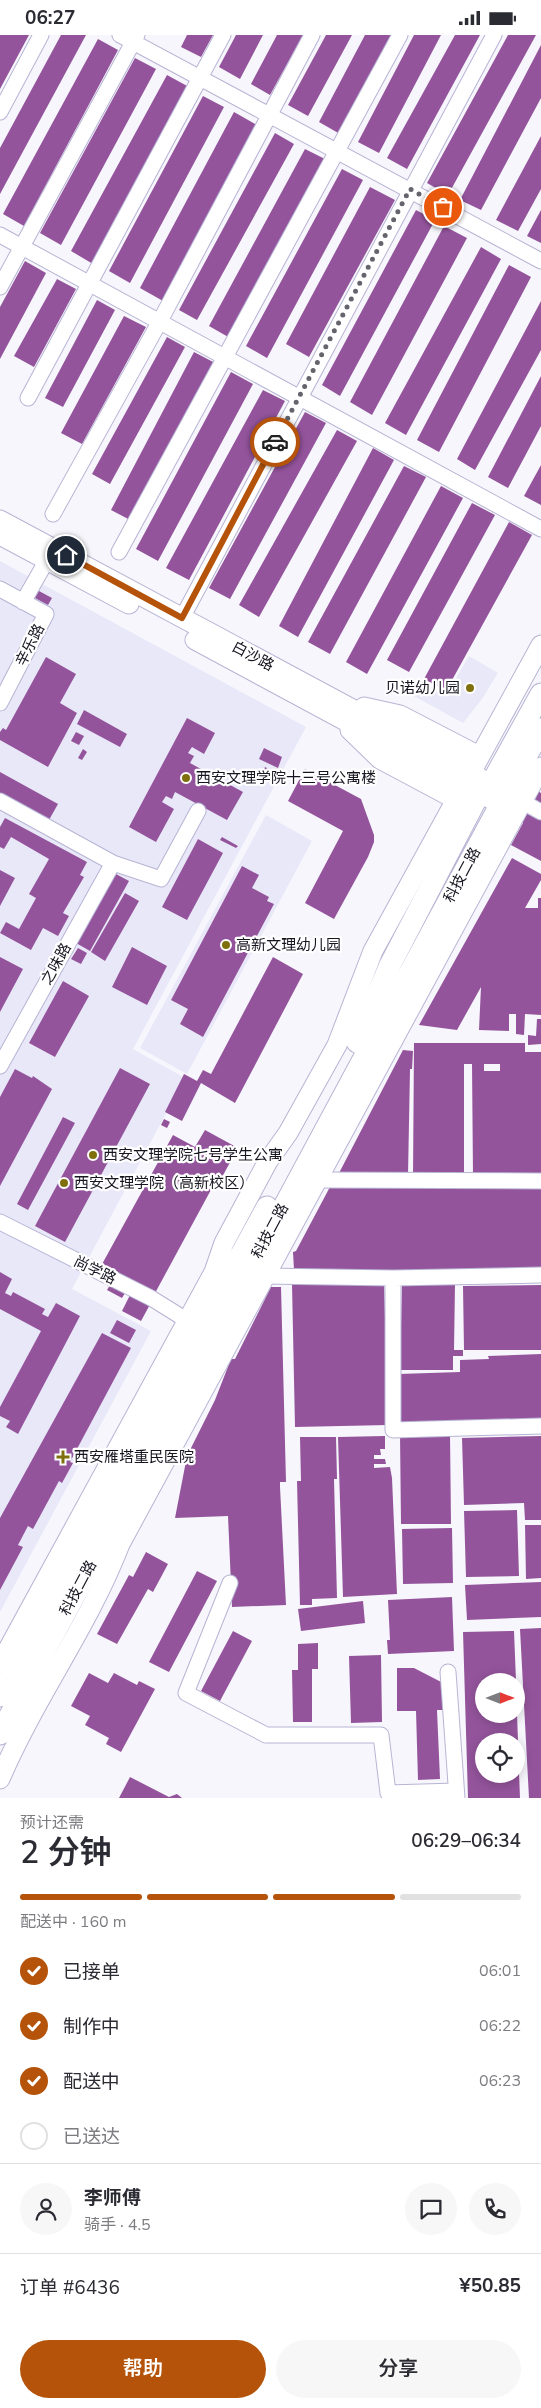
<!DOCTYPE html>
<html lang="zh">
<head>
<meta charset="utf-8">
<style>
  :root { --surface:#fff; --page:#f7f7f7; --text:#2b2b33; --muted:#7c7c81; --line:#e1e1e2; --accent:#b45309 }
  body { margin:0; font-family:"Nunito Sans","Noto Sans SC",sans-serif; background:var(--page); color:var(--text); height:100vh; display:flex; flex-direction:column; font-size:19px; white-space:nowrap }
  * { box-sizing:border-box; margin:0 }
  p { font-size:16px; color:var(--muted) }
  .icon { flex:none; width:28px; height:28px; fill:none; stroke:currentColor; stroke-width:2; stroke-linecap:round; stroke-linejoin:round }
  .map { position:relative; height:1763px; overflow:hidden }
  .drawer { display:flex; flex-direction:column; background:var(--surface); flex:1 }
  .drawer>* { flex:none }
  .needle { width:32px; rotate:90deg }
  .tools { position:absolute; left:475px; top:1638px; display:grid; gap:10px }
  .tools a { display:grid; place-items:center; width:50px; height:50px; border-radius:50%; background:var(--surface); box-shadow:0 2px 12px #0003; font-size:25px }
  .pin { position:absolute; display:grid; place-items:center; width:42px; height:42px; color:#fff; margin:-21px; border:2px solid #fff; border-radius:50%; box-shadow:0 1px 5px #0007 }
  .courier { position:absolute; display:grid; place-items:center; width:50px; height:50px; margin:-25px; border:4px solid #b45309; border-radius:50%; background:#fff; color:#222; box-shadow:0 1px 6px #0007 }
  .overview em { font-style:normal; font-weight:600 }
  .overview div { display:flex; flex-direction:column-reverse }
  .overview { display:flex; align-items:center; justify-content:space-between; height:85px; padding:0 20px }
  h1 { font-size:32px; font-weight:600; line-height:38px }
  .bar { display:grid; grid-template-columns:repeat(4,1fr); gap:8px 5px; align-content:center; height:60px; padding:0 20px }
  .bar i { height:6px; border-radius:4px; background:var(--line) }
  .bar .active { background:var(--accent) }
  .bar p { grid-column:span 4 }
  .line { display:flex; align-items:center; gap:12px; padding:0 20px; border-top:1px solid var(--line) }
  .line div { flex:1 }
  .round { display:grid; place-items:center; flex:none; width:52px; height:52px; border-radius:26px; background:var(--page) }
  ol { padding:0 20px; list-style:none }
  li { display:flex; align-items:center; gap:15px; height:55px }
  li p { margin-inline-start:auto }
  li .icon { padding:5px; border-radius:50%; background:var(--accent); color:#fff; stroke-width:4 }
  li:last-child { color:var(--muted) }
  li i { width:28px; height:28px; border:2px solid var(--line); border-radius:50% }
  .primary-button { display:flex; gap:10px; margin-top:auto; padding:10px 20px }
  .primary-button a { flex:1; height:58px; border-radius:30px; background:var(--accent); color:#fff; font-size:20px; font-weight:600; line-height:58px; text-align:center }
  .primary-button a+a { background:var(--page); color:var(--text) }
  .status { display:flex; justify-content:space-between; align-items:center; height:35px; padding:0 25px; background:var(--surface); direction:ltr }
  .status svg { height:14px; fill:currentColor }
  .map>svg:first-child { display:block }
</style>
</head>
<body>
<div class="status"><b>06:27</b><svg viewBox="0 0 49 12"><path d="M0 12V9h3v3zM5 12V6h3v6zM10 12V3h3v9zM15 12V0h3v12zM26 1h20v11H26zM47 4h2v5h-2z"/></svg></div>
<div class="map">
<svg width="541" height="1763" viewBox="0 0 541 1763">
  <rect width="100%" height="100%" fill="#f6f6fc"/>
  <path fill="#e9e8f9" d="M0 526 306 692 133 1014 185 1043 72 1254 151 1296 0 1577Z
    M469 621 498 638 482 664 463 688 412 660 420 646 446 660Z
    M266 780 312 806 187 1039 140 1013Z"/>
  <path fill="#94549c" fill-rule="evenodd" d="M0 0H29L0 54Z
    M61 0H86L0 159V113Z
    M187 0H213L201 22 181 12Z
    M236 0H263L240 44 219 32Z
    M277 0H303L270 60 251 49Z
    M326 0H352L308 81 288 70Z
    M365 0H392L340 99 319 87Z
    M414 0H441L379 118 358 107Z
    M455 0H480L407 134 387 123Z
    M508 0H536L448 160 427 148Z
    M98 4 118 15 24 191 3 179Z
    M541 10V63L481 175 460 165Z
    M135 23 156 34 61 210 40 198Z
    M167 40 189 52 93 229 71 216Z
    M203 61 224 72 130 248 109 236Z
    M234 77 257 90 163 266 140 253Z
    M275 98 294 109 197 285 179 275Z
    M541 101V154L518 196 496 185Z
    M305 114 327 125 230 303 209 291Z
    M342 134 363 145 267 323 246 311Z
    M370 152 395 165 309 322 286 309Z
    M416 175 435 185 340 361 322 350Z
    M541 175V208L527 201Z
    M444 191 467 203 372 380 350 367Z
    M481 212 501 224 406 400 385 388Z
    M25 226 46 238 0 324V272Z
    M509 230 531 242 439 417 417 405Z
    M57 244 76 254 34 332 14 321Z
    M97 265 115 275 63 372 45 363Z
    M541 266V315L475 435 457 424Z
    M124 281 146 292 82 409 61 398Z
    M167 302 185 312 110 449 92 439Z
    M194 317 217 329 132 486 111 475Z
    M231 337 253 349 158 526 136 514Z
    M541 341V391L508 453 488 442Z
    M263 355 285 366 189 545 166 533Z
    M305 377 326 388 230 564 209 553Z
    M337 395 357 406 259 582 239 570Z
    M373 413 394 425 298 602 279 591Z
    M541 430V470L524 461Z
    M404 431 426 442 330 619 308 607Z
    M441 451 463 463 367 639 346 627Z
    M472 468 495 480 409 637 387 625Z
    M509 487 532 500 446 656 424 644Z
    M39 556 52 563 48 570 35 563Z
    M46 622 76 639 60 668 77 678 48 732 0 705V697L3 693 6 695Z
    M84 675 127 699 120 712 77 689Z
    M187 683 215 698 204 719 192 712 188 718 194 721 190 728 243 757 227 785 175 757 172 764 166 761 162 767 174 774 156 807 129 792Z
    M76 697 84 701 79 710 71 706Z
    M264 713 282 722 278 733 259 724Z
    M83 714 87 717 82 725 78 723Z
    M265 732 272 736 270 741 263 736Z
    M305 734 361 764 374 800V807L368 822 334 884 305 868 343 796 288 766Z
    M0 737 58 769 45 792 0 768Z
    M536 755 541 758V770L532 762Z
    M525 778 541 785V826L511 810 523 788 520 786Z
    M5 783 87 827 80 840 84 842 63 878 69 881 58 901 43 893 31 915 0 898 6 887 19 894 36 863 29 859 49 824 11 802 4 814 0 812V792Z
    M222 802 238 811 236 813 220 805Z
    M198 804 223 818 187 885 162 872Z
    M512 823 541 839V845L525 873H538V863H541V980L525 979 524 1000 516 999V979H509V996L479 995 481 952 457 995 419 990Z
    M242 831 259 840 252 853 269 862 267 866 274 869 203 1002 180 989 188 974 171 965Z
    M0 835 15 843 0 871Z
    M114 838 129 846 90 916 76 908Z
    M125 858 139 866 105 926 91 917Z
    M132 912 167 931 147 970 112 952Z
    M78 913 87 918 81 929 71 924Z
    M0 922 23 934 0 977Z
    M273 922 303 939 235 1068 201 1048 182 1086 165 1077 184 1039 197 1046 203 1035 211 1039Z
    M63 946 89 961 55 1022 29 1008Z
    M537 984H541V1009L528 1010V1000L536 1001Z
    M414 1008H525V1017H541V1140L473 1141 472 1029H464V1140L413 1141ZM484 1029H500V1036H484Z
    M403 1015 413 1016 412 1034H410L408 1141 338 1140Z
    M120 1033 150 1049 65 1207 35 1191Z
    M15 1034 32 1043 33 1041 52 1054 0 1151V1062Z
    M63 1082 75 1088 28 1175 17 1169Z
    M164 1084 170 1087 167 1093 161 1090Z
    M205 1095 238 1113 222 1142 219 1140 154 1260 101 1231 173 1100 195 1112Z
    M331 1150 541 1151V1237L294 1235 293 1217 296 1216Z
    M0 1237 12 1244 5 1258 11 1261 13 1257 45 1274 42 1279 48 1282 56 1268 80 1281 18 1399 6 1392 10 1386 0 1381V1372L41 1296 0 1274Z
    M384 1247 388 1390 295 1392 292 1249Z
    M402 1248 455 1249 454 1315H463V1321H453V1335H400Z
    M110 1250 125 1258 122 1263 107 1255Z
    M541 1250V1315H464L463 1251Z
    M271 1252H281L286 1447H280V1452L286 1570 232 1572 228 1481 175 1483 187 1421 215 1365 231 1324H235Z
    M133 1254 153 1264 141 1286 122 1276Z
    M117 1285 136 1295 129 1308 110 1298Z
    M102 1298 131 1313 70 1427 73 1428 62 1448 59 1446 33 1494 28 1491 18 1510 23 1512 0 1555V1483Z
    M541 1319V1383L400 1389 399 1339 460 1337V1325L489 1324 488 1321Z
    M400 1399H450L451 1489H401Z
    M385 1401V1414H380L381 1420H374V1424H385L386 1429H374V1433L390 1432 392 1443 397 1559 343 1562 338 1402Z
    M541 1401V1485H525L524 1468 464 1470 462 1403Z
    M300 1402H336L337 1444H334L337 1563 312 1564V1570H300L297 1446H301Z
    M517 1475 519 1541 466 1542 464 1476Z
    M525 1490H541V1543L526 1544Z
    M452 1493 453 1548 403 1549 402 1494Z
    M146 1517 168 1529 153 1557 148 1554 117 1609 97 1599 129 1540 133 1542Z
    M197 1536 217 1546 169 1637 149 1627Z
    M541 1547V1582L467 1585 465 1550Z
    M452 1562 454 1616 388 1619 387 1605H390L388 1565Z
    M363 1566 365 1588 301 1596 298 1574Z
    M541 1593V1763H529L520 1594Z
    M233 1596 252 1606 220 1666 201 1656Z
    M514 1596 516 1646H484V1679H517L518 1706H484V1739H516L518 1711 520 1763H468L463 1597Z
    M318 1608V1634H312V1687H293L292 1635H298V1609Z
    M381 1620 382 1687 351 1688 349 1621Z
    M397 1633H414L445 1649 446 1675H437L440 1744 418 1745 416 1676H397Z
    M89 1638 108 1648 114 1638 137 1650 139 1646 155 1654 121 1717 106 1709 109 1703 85 1690 90 1681 71 1671Z
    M130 1742 169 1762 177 1759 182 1763H119Z"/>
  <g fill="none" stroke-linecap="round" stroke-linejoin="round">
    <defs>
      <path id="minor" d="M120 0 541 226
        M0 77 41 0
        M0 200 541 494
        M0 252 137 0
        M28 363 223 0
        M53 479 160 286 312 0
        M119 517 400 0
        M0 554 46 579 0 668
        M23 567 47 525
        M182 583 494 0
        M514 762 541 777
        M0 766 113 828 161 844 198 776
        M0 1031 113 828
        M318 1145 541 1146
        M0 1187 151 1263 188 1286
        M265 1241 393 1243 541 1240
        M393 1243V1395L541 1391
        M230 1548 186 1658 266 1700H381L388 1758 456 1756
        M448 1637 457 1763"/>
      <path id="tertiary" d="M0 485 479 742
        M0 500 129 569
        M195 605 500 769
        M364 672 400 680 479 721
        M350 695 380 724 455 764
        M0 1629 214 1237 224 1208 268 1126 288 1098 337 1010 373 916 541 610
        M0 1744C35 1662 88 1592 120 1509L541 732"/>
      <path id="secondary" d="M357 1007 390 930 480 757 491 749 541 659
        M0 1661 267 1172
        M0 1699 541 694"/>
    </defs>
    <use href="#minor" stroke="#b7b4d4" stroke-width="17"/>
    <use href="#tertiary" stroke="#b7b4d4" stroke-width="21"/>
    <use href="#secondary" stroke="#b7b4d4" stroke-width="23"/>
    <use href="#minor" stroke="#fff" stroke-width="15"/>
    <use href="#tertiary" stroke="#fff" stroke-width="19"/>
    <use href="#secondary" stroke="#fff" stroke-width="21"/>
  </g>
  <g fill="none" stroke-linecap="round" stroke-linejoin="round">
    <path stroke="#64646d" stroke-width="5" stroke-dasharray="0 9" d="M275 407 410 154 443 172"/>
    <path stroke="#b45309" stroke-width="6" d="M66 520 182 583 275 407"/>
  </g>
  <g fill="#806f0d" stroke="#fff" stroke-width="2">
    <circle cx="470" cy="653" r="5"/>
    <circle cx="186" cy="743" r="5"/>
    <circle cx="226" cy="910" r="5"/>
    <circle cx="93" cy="1120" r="5"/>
    <circle cx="64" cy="1148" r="5"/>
    <path d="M60.5 1414.5h5v5h5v5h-5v5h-5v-5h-5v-5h5z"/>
  </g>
  <g text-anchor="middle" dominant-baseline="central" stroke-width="4.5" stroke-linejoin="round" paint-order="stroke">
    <g font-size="15" fill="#161520" stroke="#fff">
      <text transform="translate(30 610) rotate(-63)">辛乐路</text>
      <text transform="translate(253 621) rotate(28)">白沙路</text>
      <text transform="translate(462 840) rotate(-62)">科技二路</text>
      <text transform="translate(56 929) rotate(-61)">之味路</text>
      <text transform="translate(270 1196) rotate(-62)">科技二路</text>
      <text transform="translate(95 1235) rotate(26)">尚学路</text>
      <text transform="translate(78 1553) rotate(-62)">科技二路</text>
    </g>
    <g font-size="15" fill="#161520" stroke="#fff" text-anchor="start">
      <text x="460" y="653" text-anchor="end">贝诺幼儿园</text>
      <text x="196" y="743">西安文理学院十三号公寓楼</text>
      <text x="236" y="910">高新文理幼儿园</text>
      <text x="103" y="1120">西安文理学院七号学生公寓</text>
      <text x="74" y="1148">西安文理学院（高新校区）</text>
      <text x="74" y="1422">西安雁塔重民医院</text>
    </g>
  </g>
</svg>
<div class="tools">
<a><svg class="needle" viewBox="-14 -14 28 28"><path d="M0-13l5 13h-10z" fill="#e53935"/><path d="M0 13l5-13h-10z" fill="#7c7c81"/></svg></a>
<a><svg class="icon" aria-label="locate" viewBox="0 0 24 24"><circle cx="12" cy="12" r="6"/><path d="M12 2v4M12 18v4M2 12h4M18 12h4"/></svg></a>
</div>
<div class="pin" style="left:443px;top:172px;background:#ea580c"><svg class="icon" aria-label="bag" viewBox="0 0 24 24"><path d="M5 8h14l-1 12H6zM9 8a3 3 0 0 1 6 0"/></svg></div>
<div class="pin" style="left:66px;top:520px;background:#1f2937"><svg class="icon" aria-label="home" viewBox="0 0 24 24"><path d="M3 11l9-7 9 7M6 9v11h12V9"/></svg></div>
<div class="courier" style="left:275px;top:407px"><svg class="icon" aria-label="car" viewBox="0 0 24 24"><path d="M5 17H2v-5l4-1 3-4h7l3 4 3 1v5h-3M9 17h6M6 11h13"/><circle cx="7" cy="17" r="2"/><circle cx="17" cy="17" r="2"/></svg></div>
</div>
<section class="drawer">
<div class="overview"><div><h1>2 分钟</h1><p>预计还需</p></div><em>06:29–06:34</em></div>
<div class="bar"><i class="active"></i><i class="active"></i><i class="active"></i><i></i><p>配送中 · 160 m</p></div>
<ol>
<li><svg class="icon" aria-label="check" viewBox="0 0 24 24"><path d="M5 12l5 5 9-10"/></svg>已接单<p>06:01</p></li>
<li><svg class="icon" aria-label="check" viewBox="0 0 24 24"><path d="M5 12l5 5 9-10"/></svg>制作中<p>06:22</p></li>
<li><svg class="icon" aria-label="check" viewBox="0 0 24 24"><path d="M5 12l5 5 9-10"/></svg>配送中<p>06:23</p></li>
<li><i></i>已送达</li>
</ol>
<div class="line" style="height:90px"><a class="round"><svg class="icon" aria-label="person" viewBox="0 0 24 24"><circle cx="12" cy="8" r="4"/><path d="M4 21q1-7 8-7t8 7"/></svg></a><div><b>李师傅</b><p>骑手 · 4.5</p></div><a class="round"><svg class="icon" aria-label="chat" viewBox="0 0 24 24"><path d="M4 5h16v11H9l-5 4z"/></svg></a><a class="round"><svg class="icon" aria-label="phone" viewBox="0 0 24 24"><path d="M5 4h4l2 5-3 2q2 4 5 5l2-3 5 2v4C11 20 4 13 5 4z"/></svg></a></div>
<div class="line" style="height:65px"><div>订单 #6436</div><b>¥50.85</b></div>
<div class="primary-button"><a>帮助</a><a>分享</a></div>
</section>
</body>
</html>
